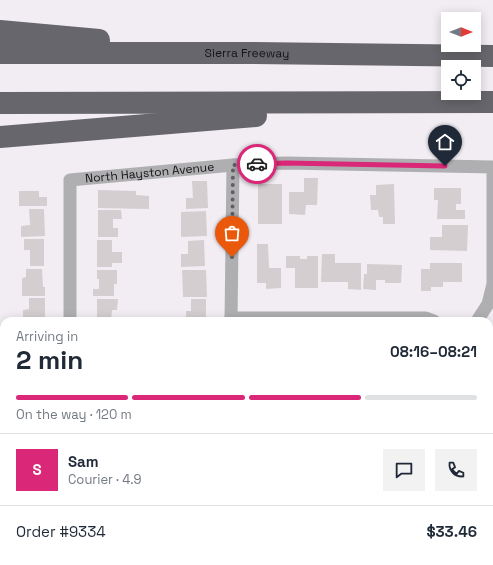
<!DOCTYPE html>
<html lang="en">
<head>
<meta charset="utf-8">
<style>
  :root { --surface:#fff; --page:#f2f2f3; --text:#1f2937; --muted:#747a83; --line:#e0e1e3; --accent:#db2777 }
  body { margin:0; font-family:"Space Grotesk",sans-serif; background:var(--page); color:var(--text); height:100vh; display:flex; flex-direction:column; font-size:15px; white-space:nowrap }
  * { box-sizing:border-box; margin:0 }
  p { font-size:13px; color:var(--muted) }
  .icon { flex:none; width:22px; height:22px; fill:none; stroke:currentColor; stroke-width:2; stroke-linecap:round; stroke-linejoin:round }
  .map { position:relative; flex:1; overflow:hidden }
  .side { position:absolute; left:0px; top:317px; width:493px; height:248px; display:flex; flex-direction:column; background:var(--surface); border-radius:12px 12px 0 0; box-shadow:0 2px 10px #0003 }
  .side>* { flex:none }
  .needle { width:26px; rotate:90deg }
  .tools { position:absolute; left:441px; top:12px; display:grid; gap:8px }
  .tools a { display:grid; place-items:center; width:40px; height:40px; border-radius:0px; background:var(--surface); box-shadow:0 2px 10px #0003; font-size:20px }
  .pin { position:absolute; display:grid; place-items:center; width:34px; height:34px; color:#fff; margin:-41px -17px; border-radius:50% 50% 50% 0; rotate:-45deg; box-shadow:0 0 4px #0007 }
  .pin .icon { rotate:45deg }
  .courier { position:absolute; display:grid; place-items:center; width:40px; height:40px; margin:-20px; border:3px solid #db2777; border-radius:50%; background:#fff; color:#222; box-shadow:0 1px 5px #0007 }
  .summary em { font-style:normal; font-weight:600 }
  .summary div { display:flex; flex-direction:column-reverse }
  .summary { display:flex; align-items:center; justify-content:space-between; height:68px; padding:0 16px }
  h1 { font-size:26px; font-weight:600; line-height:30px }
  .bar { display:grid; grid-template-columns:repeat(4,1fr); gap:6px 4px; align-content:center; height:48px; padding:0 16px }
  .bar i { height:5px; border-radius:3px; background:var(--line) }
  .bar .current { background:var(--accent) }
  .bar p { grid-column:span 4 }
  .line { display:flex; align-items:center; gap:10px; padding:0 16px; border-top:1px solid var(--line) }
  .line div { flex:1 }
  .round { display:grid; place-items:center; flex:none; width:42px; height:42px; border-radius:0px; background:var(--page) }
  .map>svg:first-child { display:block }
</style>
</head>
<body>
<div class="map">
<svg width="493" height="565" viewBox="0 0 493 565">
  <rect width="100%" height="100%" fill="#f2edf3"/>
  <path fill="#d5ced1" d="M304 178H318L317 205H306L305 215 289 214V192H304Z
    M192 181H207L208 208 186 209V198H193Z
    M258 184H282V224H258Z
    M394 184 395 224H383V217H379L378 210H371L370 195H376V185Z
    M434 188H461V204H456V210H465V219H437L438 200H434Z
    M98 190 136 191V195L149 196V209L98 208Z
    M19 191H39V197H47V206H19Z
    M29 209H44L45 236 21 237V226L30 225Z
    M98 210H121L122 219H113V228H118V237H98Z
    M206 211 207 236 181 237V212Z
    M442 225H468L467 251 430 250V237H442Z
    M24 239H44V266H30V250H24Z
    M97 240H112V252H122V263H112V267H97Z
    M204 240 205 266 181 267V254H188V241Z
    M257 244H268L269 268H281V288L266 289V283H257Z
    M322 254H335V263H361V290L348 289V282H321Z
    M286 256H300V259H307V256H318V288H295V268H286Z
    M430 263H462V282H443V287H431V291H421V269H430Z
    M367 264 402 265 401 283H385V280H376V290L363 289 364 274H367Z
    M26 269H42L43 287H45V296H22V278L26 277Z
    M97 270H117V284H114V296H93V289H99V279H97Z
    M182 270H206L207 297H183Z
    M29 298H45V317H42L43 321H23V310L29 309Z
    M97 299H118L117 310H112L111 321H97Z
    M191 299H206V321H186V311H191Z
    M491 400 493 402V416L490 419 489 402Z
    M493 430V438L489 436Z
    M489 465 493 468 489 474Z
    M489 476 493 479 489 484Z
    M493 495V511L489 508V499Z
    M302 561H316V565H301Z
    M362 561H378V565H362Z
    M22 562H43V565H22Z
    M101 563H132V565H101Z"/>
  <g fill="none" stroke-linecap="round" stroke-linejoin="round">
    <g stroke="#afafb2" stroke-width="13">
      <path d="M231 318H426L434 321"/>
      <path id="s1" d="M70 321V180L233 165 286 163 493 167"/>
      <path d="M231 321 233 165"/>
      <path d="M477 321 488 304 493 284V175"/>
      <path d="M489 365 493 370"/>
      <path d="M484 561 485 565"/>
      <path d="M69 565V561"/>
      <path d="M231 565V561"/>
    </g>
    <g stroke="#67666c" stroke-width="22">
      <path d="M0 31 99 40"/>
      <path id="s2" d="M0 53H250L493 56"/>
      <path d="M0 103 493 102"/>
      <path d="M0 137 256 116"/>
    </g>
  </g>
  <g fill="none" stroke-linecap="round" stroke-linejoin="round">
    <path stroke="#625f63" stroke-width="4" stroke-dasharray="0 7.2" d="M232 257 233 165 257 164"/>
    <path stroke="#db2777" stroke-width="5" d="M257 164 286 163 445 166"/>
  </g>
  <g text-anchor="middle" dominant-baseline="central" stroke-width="3" stroke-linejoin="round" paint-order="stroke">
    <g font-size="12" fill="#151315" stroke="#fefbff">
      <text stroke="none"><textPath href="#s2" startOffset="247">Sierra Freeway</textPath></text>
      <text stroke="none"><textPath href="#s1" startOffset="221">North Hayston Avenue</textPath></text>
    </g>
  </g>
</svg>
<div class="tools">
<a><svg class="needle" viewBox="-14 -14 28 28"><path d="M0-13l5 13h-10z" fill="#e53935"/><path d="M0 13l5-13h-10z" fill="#747a83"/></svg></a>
<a><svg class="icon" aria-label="locate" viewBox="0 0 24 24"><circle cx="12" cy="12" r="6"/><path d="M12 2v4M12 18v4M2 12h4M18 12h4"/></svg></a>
</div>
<div class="pin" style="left:232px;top:257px;background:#ea580c"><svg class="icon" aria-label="bag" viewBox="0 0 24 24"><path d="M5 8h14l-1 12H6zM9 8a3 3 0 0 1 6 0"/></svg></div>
<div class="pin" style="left:445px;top:166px;background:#1f2937"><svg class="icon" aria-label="home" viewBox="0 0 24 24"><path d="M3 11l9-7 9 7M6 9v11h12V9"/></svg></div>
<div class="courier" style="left:257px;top:164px"><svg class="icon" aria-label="car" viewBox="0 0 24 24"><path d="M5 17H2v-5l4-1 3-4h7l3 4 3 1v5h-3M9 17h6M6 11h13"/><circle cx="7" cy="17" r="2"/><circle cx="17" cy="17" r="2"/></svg></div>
<section class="side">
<div class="summary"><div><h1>2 min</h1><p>Arriving in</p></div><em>08:16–08:21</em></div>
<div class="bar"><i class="current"></i><i class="current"></i><i class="current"></i><i></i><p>On the way · 120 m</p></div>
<div class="line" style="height:72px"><b class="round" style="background:var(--accent);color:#fff">S</b><div><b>Sam</b><p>Courier · 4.9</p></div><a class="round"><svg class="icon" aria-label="chat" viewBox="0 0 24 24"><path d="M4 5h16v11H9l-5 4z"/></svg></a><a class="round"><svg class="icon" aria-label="phone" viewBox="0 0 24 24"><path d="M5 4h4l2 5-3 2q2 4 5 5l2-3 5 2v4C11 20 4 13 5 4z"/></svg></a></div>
<div class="line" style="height:52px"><div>Order #9334</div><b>$33.46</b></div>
</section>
</div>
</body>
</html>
